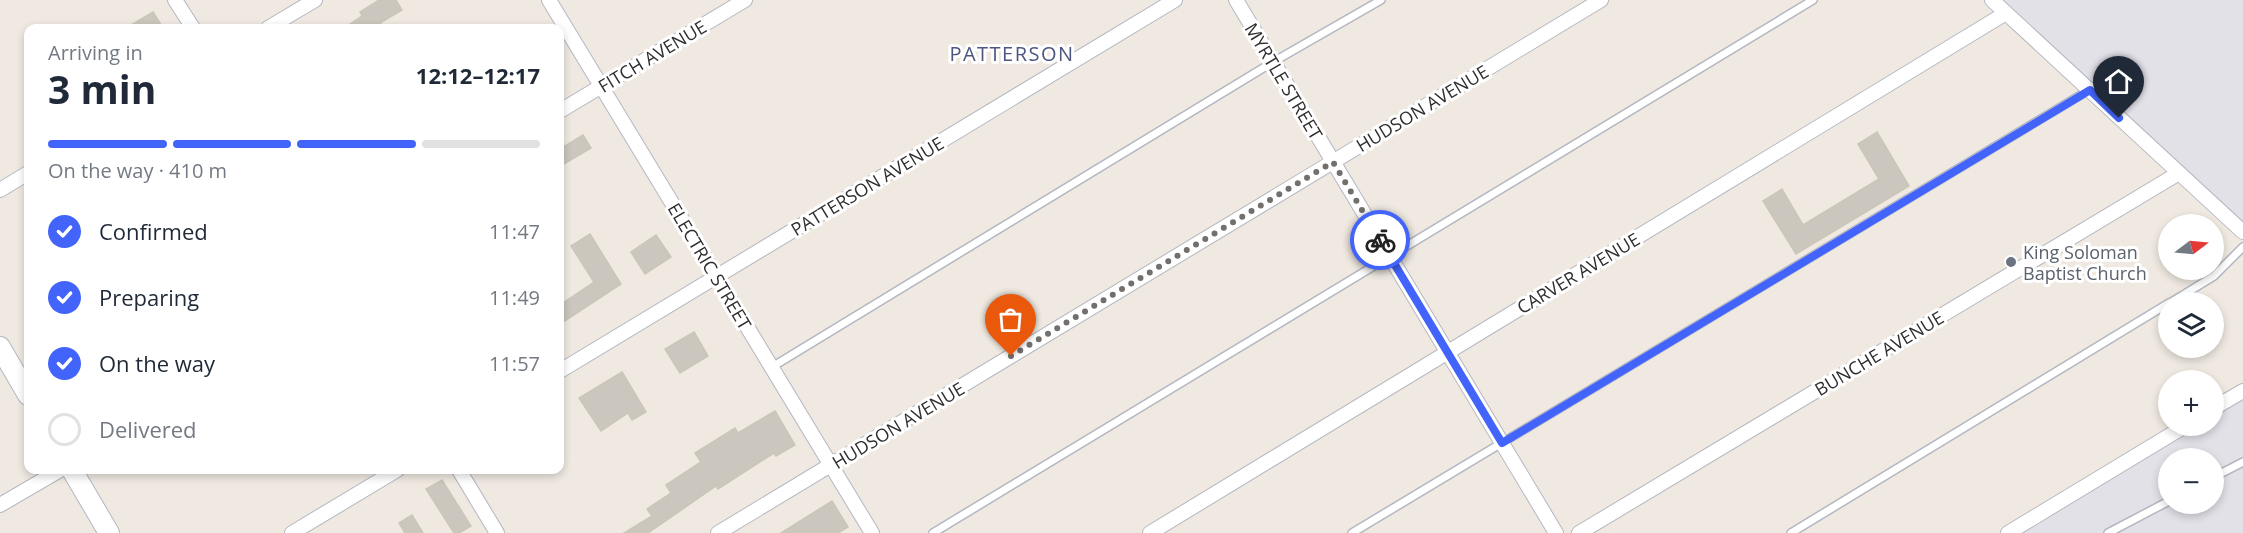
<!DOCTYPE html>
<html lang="en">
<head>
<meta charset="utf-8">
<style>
  :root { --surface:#fff; --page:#f2f2f3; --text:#1f2937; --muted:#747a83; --line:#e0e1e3; --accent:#4264fb }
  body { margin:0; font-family:"Open Sans",sans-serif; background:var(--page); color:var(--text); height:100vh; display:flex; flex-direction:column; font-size:22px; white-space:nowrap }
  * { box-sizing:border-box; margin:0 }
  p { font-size:20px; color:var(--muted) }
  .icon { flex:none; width:33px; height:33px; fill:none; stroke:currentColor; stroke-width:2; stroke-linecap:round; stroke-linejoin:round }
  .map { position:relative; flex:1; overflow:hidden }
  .sheet { position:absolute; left:24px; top:24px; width:540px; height:450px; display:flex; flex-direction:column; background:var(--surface); border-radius:12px; box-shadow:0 3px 9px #0003 }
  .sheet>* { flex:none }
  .needle { width:39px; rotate:74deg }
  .buttons { position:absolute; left:2158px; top:214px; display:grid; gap:12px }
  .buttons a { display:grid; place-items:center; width:66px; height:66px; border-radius:50%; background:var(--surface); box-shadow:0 3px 9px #0003; font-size:30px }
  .pin { position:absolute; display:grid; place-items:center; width:51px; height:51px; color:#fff; margin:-62px -26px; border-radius:50% 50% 50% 0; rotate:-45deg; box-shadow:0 0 6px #0007 }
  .pin .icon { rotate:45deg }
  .courier { position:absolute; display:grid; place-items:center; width:60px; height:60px; margin:-30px; border:4px solid #4264fb; border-radius:50%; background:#fff; color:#222; box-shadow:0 2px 8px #0007 }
  .head em { font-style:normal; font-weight:700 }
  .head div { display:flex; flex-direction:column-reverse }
  .head { display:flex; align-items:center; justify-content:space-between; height:102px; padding:0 24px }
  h1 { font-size:39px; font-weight:700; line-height:45px }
  .bar { display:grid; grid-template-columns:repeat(4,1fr); gap:9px 6px; align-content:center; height:72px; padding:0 24px }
  .bar i { height:8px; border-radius:4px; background:var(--line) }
  .bar .active { background:var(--accent) }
  .bar p { grid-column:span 4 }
  ol { padding:0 24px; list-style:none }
  li { display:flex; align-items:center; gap:18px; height:66px }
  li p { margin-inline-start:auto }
  li .icon { padding:6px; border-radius:50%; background:var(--accent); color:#fff; stroke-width:4 }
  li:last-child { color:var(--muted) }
  li i { width:33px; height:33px; border:3px solid var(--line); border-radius:50% }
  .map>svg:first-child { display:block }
</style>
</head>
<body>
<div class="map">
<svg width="2243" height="533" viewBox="0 0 2243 533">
  <rect width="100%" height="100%" fill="#efe9e1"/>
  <path fill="#e3e1e8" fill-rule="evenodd" d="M2002 0H2243V228Z
    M2243 394V533H2012L2190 426H2214V412ZM2169 459H2214V504H2169Z"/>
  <path fill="#cbc7bf" stroke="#cbc5ba" stroke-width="1.5" d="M379 0H396L402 10 380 23 383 28H344L362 16 360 12Z
    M153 12 163 28H126Z
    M1877 132 1909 186 1796 254 1763 201 1782 189 1803 225 1879 179 1858 144Z
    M583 135 591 148 564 164 560 157V149Z
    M590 234 621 284 560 324V305L594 282 571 246Z
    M656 235 671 257 645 274 631 252Z
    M694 332 708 356 680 373 665 349Z
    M622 372 646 412 632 420 628 413 601 431 579 398Z
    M775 411 795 445 776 456 774 453 718 489 716 486 648 533H624L652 516 647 509 671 493 666 485 701 462 695 453 735 428 738 433Z
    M442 480 471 526 459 533H454L426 489Z
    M832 501 848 527 838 533H781Z
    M412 515 423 533H405L399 523Z"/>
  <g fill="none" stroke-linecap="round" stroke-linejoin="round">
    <defs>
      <path id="service" d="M2170 303 2214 276 2243 247
        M772 367 1273 62 1381 0
        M2214 477 2243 462
        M933 533 1813 0
        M1352 533 2089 90
        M1791 533 2169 303
        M2108 533 2169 501"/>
      <path id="minor" d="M175 0 193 28
        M549 0 872 533
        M1236 0 1556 533
        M1992 0 2243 232
        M268 28 315 0
        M560 111 745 0
        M0 190 28 173
        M560 371 1175 0
        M2214 408 2243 391
        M459 470 497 533
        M0 505 60 470
        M292 533 397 470
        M718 533 1601 0
        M1150 533 2006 13
        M1579 533 2179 173
        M2008 533 2185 426"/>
      <path id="secondary" d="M0 347 28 395
        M72 470 109 533"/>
    </defs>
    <use href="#service" stroke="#b4b7c1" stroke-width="10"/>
    <use href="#minor" stroke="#b4b7c1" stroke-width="16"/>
    <use href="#secondary" stroke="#b4b7c1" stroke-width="22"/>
    <use href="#service" stroke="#fff" stroke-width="7"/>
    <use href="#minor" stroke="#fff" stroke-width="14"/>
    <use href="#secondary" stroke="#fff" stroke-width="20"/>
  </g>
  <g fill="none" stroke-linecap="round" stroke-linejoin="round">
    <path stroke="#726f6d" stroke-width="6" stroke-dasharray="0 10.8" d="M1011 356 1333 162 1380 240"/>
    <path stroke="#4264fb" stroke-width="8" d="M1380 240 1502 443 2090 90 2119 118"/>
  </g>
  <circle fill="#6b7280" stroke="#fff" stroke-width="2" cx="2011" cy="262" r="6"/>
  <g text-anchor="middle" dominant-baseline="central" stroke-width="6" stroke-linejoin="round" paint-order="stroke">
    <g font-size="18" fill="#2e2e2e" stroke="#fff">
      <text transform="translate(652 56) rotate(-31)">FITCH AVENUE</text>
      <text transform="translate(1284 81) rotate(59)">MYRTLE STREET</text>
      <text transform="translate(1422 108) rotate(-31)">HUDSON AVENUE</text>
      <text transform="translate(867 186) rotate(-31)">PATTERSON AVENUE</text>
      <text transform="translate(710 266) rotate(59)">ELECTRIC STREET</text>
      <text transform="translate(1578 273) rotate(-31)">CARVER AVENUE</text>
      <text transform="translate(1879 353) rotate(-31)">BUNCHE AVENUE</text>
      <text transform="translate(898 425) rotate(-31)">HUDSON AVENUE</text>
    </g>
    <g font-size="18" fill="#5b616d" stroke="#fff" text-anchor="start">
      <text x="2023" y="252">King Soloman<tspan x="2023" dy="21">Baptist Church</tspan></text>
    </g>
    <g font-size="20" letter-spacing="1.5" fill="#4d5680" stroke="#fff">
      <text x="1012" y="53">PATTERSON</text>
    </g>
  </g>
</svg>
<div class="buttons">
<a><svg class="needle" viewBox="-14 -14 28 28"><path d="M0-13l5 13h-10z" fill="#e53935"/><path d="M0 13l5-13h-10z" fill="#747a83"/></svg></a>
<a><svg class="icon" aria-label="layers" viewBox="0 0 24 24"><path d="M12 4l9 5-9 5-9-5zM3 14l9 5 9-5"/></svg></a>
<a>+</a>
<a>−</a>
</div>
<div class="pin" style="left:1011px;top:356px;background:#ea580c"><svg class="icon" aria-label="bag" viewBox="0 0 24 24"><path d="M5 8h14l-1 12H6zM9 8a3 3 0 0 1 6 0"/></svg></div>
<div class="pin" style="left:2119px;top:118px;background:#1f2937"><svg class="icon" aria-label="home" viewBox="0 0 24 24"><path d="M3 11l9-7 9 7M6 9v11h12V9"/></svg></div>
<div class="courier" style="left:1380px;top:240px"><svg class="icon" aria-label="bike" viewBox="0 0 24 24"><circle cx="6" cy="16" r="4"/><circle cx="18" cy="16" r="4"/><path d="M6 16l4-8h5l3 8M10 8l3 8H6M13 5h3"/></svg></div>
<section class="sheet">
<div class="head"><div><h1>3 min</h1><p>Arriving in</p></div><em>12:12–12:17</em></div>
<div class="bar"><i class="active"></i><i class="active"></i><i class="active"></i><i></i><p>On the way · 410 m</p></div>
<ol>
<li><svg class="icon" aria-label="check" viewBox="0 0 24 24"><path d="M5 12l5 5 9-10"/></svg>Confirmed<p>11:47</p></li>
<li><svg class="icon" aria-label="check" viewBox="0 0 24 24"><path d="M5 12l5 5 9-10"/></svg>Preparing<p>11:49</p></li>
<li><svg class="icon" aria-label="check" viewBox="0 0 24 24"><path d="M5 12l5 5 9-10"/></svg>On the way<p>11:57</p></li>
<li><i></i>Delivered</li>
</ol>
</section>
</div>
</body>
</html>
